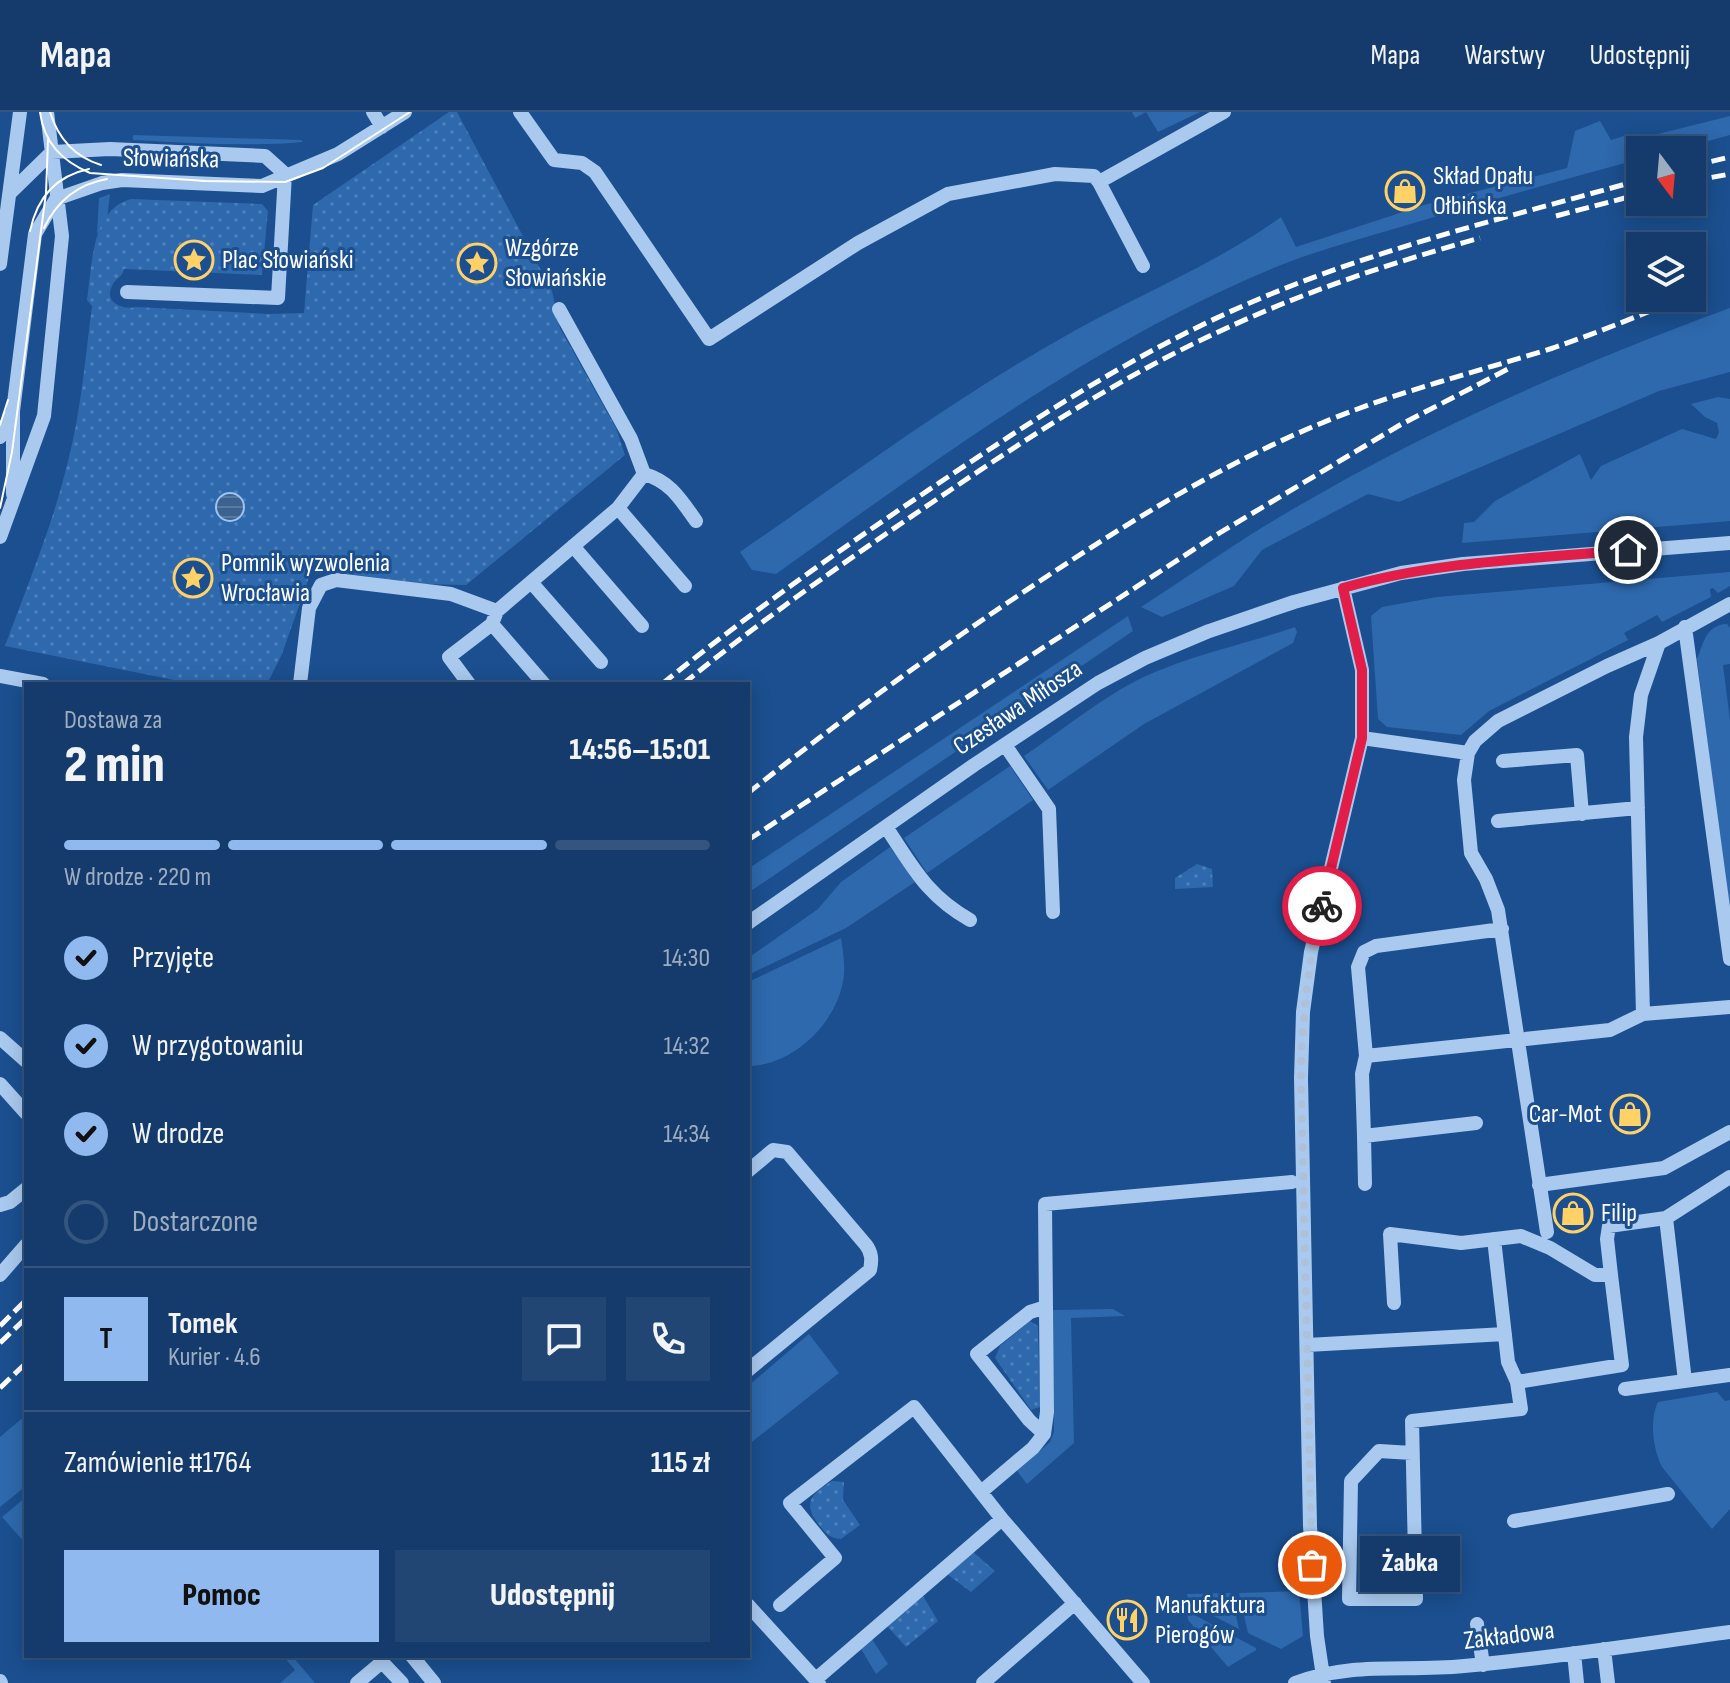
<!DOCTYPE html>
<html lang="pl">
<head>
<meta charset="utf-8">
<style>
  :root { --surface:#143b6b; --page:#214673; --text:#f1f3f6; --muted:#9dadc1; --line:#33557e; --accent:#90b9f0 }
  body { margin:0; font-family:"Sofia Sans Condensed",sans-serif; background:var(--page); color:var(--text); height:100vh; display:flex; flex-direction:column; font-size:30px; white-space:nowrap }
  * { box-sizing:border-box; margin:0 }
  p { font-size:26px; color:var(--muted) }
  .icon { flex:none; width:44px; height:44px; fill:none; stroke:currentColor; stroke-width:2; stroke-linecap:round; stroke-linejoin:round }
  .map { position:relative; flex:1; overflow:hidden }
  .details { position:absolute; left:24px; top:570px; width:726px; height:976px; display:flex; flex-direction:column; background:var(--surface); border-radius:0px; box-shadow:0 4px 20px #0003,0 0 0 2px var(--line) }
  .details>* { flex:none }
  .needle { width:52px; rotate:164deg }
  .tools { position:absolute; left:1626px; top:24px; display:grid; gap:16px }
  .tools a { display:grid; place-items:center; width:80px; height:80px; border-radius:0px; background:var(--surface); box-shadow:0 4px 20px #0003,0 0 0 2px var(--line); font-size:40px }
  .pin { position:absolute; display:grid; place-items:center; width:68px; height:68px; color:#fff; margin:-34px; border:4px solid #fff; border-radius:50%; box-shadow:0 2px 8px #0007 }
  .courier { position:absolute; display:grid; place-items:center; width:80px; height:80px; margin:-40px; border:6px solid #e11d48; border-radius:50%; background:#fff; color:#222; box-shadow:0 2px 10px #0007 }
  .bubble { position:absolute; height:56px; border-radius:0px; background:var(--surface); box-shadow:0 4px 20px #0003,0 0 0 2px var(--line); font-size:26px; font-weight:800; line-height:56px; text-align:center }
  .headline em { font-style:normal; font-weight:800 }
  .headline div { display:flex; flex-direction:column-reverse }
  .headline { display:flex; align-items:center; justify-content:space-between; height:136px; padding:0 40px }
  h1 { font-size:52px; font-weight:800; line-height:60px }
  .bar { display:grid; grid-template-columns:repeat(4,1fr); gap:12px 8px; align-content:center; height:96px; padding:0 40px }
  .bar i { height:10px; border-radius:6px; background:var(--line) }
  .bar .on { background:var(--accent) }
  .bar p { grid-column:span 4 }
  .line { display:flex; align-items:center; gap:20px; padding:0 40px; border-top:2px solid var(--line) }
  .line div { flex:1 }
  .round { display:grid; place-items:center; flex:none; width:84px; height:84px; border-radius:0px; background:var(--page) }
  ol { padding:0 40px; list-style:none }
  li { display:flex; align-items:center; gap:24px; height:88px }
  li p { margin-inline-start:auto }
  li .icon { padding:8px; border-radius:50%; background:var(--accent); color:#111; stroke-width:4 }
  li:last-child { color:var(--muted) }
  li i { width:44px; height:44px; border:4px solid var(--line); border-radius:50% }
  .button { display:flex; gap:16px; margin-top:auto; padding:16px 40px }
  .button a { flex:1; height:92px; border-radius:0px; background:var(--accent); color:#111; font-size:32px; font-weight:800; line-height:92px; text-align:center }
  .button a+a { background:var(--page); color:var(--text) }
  header { display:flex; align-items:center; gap:48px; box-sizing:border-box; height:112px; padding:0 40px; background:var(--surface); border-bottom:2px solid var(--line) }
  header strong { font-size:38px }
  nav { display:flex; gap:44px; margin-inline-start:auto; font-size:28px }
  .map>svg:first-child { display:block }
</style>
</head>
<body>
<header>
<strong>Mapa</strong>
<nav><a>Mapa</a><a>Warstwy</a><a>Udostępnij</a></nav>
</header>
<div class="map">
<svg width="1730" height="1571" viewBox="0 0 1730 1571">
  <defs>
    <pattern id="park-dots" width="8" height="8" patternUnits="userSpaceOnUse" patternTransform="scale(2)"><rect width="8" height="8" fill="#2e69ad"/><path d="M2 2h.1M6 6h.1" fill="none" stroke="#4d80b9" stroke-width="1.8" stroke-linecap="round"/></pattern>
    <pattern id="water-rules" width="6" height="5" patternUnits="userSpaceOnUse" patternTransform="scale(2)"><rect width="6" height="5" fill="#3c6290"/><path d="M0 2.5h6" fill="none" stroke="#597aa1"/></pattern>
  </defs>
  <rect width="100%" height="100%" fill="#1b4f8f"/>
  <path fill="#2e69ad" d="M1132 0H1200L1158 20 1146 0 1135 6Z
    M1730 4V23L1675 38H1640V47C1562 68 1484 90 1407 113 1361 127 1313 139 1269 158 1090 233 933 350 776 462L752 458 740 440C850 364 957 284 1074 219 1143 181 1217 151 1281 105L1296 135 1424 93 1567 56 1575 19 1600 9 1611 28 1627 23 1630 29Z
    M133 23 301 28 303 30C247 35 189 31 133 28Z
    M110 82 106 117 97 121 99 86Z
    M1730 196V260L1659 279 1399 390 1368 382 1262 438 1234 474 1162 505 1141 495C1182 469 1222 440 1263 415 1410 325 1569 255 1730 196Z
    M1718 285 1730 287V409L1462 431 1464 411 1474 410 1495 389 1580 342 1591 368 1601 354 1682 317 1716 327 1719 320 1717 311 1705 305 1691 292Z
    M1730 460V474L1718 481 1713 476 1710 477 1711 485 1662 510 1657 503 1624 521 1628 528 1489 599 1461 623 1387 615 1378 607 1371 504 1382 495 1437 485Z
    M1128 504 1133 519 748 781V757Z
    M1727 512 1730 516V552L1723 553 1730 608V809L1697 547C1704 530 1706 513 1727 512Z
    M1295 515 1297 520 1293 531 1144 612 1048 678 1024 644C1056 622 1088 597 1121 577 1174 546 1237 535 1295 515Z
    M1010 654 1033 688 927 761 904 726Z
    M890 735 915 770 846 816 748 863V846L818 797 841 770Z
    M841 826C843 839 846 857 843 869 836 912 792 954 748 954V870Z
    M1113 1197 1125 1204 1071 1206 1074 1331 1027 1372 1017 1359 1050 1330 1054 1320 1052 1198Z
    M809 1222 839 1261 748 1333V1274Z
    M1717 1280 1725 1289 1730 1288V1397L1712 1417 1662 1355C1653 1337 1649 1308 1658 1290Z
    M26 1303V1374L0 1395V1325Z
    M26 1385V1432L2 1405Z
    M1299 1479 1303 1524 1281 1537 1248 1521 1239 1481Z
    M1231 1481 1239 1517 1188 1491 1187 1482Z
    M1187 1499 1256 1536V1538L1228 1555 1188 1508Z
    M872 1527 888 1552 876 1562 861 1537Z
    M283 1544H292L315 1571H280L295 1558Z"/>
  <path fill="url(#park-dots)" d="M449 0H457L552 179 560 216 616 316 625 343 466 473 422 472 312 457 282 542 267 572H194L5 534C27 474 52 415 67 353 81 301 85 247 92 194L87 188C92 155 91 97 131 87L262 92 268 99 262 163 124 157C122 166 117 165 113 172 102 191 123 198 137 195L269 202 304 201 313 93Z
    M1197 752 1212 757 1213 775 1175 777V766Z
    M1030 1209 1038 1214 1040 1295 1031 1298 995 1246 1000 1234Z
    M832 1369 844 1370 843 1388 860 1413 841 1427C830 1426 826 1422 820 1414 802 1391 810 1383 832 1369Z
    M972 1439 995 1459 971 1480 947 1462Z
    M923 1484 938 1509 906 1535 887 1514Z"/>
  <path fill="url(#water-rules)" stroke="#9cc4f0" stroke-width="2" d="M216 395a14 14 0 1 1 28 0a14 14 0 1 1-28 0Z"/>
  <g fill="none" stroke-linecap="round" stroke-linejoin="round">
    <path stroke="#a9c9ee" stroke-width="14" d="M373 0 382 15
      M520 0 554 48 582 51 595 60 709 227 858 131 948 82 1055 62 1094 64 1099 70 1143 154
      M1099 70 1224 0
      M10 81 52 40 110 37 265 44 285 62
      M56 87 102 71 122 68 262 74 338 42 405 0
      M0 152 20 0
      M127 180 278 186 285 62
      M559 197 631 327 644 362
      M0 325 11 303
      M644 362C670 369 681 388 696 409
      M13 382V299L35 122 56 87
      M618 396 685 474
      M0 425 44 304 62 124 47 0
      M573 434 642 514
      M531 470 601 550
      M1730 492 1659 531 1641 583 1636 625 1643 902 1730 895
      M492 512 544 572
      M1685 515 1730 847
      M0 564 43 572
      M300 572 309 496 321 473 336 468 451 482 497 499 618 396 644 362
      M469 572 449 545 492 512 497 499
      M1362 626 1468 641
      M1005 633 1049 697 1053 800
      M1503 649 1577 643 1582 702
      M1498 709 1638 696
      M886 715C913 755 926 783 970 808
      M748 811 974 653 1098 571 1145 546 1209 519 1294 490 1401 461 1463 452 1730 431
      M0 926 26 949
      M1366 944 1358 855 1364 840 1376 834 1502 817
      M0 972 26 1001
      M1476 1011 1364 1024 1362 962 1366 944 1610 918 1643 902
      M1364 1024 1365 1072
      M748 1059 773 1038 787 1040 866 1133C872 1141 872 1148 870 1158L748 1258
      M1539 1073 1664 1056 1730 1020
      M0 1093 10 1090 26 1077
      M1666 1106 1685 1269
      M1547 1120 1498 798 1486 767 1471 741 1464 668 1468 641 1475 629 1498 609 1607 554 1659 531
      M0 1163 26 1133
      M1611 1163 1607 1127 1609 1114 1666 1106 1730 1065
      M1394 1191 1390 1122 1461 1131 1521 1124 1550 1136 1595 1163H1611L1622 1253 1517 1270
      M1307 1233 1505 1222
      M1625 1277 1730 1263
      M1044 1322 1029 1308 977 1242 1030 1200 1046 1195
      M1412 1341 1379 1339 1351 1369 1349 1487H1416L1412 1309 1521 1297 1517 1270 1508 1250 1494 1127
      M981 1380 1033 1336 1044 1322 1047 1300 1045 1092 1292 1070
      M1514 1409 1668 1382
      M748 1493 819 1571
      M780 1493 835 1446 790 1391 914 1295 1002 1407 1143 1571
      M1477 1512 1483 1553
      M1604 1537 1608 1571
      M1574 1541 1577 1571
      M412 1544 434 1571
      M816 1567 1002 1407
      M0 1569 1 1571
      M357 1571 382 1550 402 1571
      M983 1571 1075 1491
      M1295 1571C1354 1549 1403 1560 1464 1554 1553 1546 1642 1532 1730 1520
      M1324 1571 1317 1524 1310 1414 1301 966 1303 900 1311 840 1362 626V558L1343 476"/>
    <path stroke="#fff" stroke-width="2" d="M40 0C44 31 62 49 90 61L205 69 285 70 323 56 410 0
      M50 0C58 26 75 45 101 53
      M44 116C57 89 78 72 107 67
      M30 119C37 86 55 64 89 57
      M0 313 8 288
      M0 396 12 340 46 81 48 28"/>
    <path stroke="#fff" stroke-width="5" stroke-dasharray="14 6" stroke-linecap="butt" d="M1692 54 1730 45
      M1692 69 1730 62
      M1556 104 1640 82
      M662 572C750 501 842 436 936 373 1043 301 1151 231 1271 182 1390 133 1516 103 1640 68
      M683 572C769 502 860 439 952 377 1041 317 1131 259 1229 215 1309 178 1394 150 1480 126
      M748 681C837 611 928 544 1022 481 1116 418 1212 357 1317 313 1395 280 1473 261 1553 236 1597 221 1640 203 1683 186
      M748 728 1216 423 1400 313 1508 257
      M0 1214 26 1188
      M0 1231 26 1206
      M0 1276 26 1251"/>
  </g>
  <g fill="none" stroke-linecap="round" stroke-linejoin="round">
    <path stroke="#afc1d8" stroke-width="8" stroke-dasharray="0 14.4" d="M1312 1453 1301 966C1302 906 1308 851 1322 794"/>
    <path stroke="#e11d48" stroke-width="10" d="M1322 794 1362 626V558L1343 476C1436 449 1532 447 1628 438"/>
  </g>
  <defs>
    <symbol id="shop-ring" viewBox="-11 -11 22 22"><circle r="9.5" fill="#1b4f8f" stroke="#ffd166" stroke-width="1.5"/><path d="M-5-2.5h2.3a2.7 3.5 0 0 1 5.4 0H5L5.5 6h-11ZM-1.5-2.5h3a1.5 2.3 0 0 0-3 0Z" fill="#ffd166"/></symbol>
    <symbol id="sight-ring" viewBox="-11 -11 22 22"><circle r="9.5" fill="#1b4f8f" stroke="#ffd166" stroke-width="1.5"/><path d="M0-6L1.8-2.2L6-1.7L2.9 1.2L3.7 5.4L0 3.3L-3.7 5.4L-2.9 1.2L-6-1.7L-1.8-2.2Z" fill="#ffd166"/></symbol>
    <symbol id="restaurant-ring" viewBox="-11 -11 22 22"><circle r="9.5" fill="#1b4f8f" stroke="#ffd166" stroke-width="1.5"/><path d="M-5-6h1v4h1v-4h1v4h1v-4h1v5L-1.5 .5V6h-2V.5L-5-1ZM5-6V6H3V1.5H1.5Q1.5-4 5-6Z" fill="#ffd166"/></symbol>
  </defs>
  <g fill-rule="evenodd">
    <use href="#shop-ring" x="1383" y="57" width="44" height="44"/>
    <use href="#sight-ring" x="172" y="126" width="44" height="44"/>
    <use href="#sight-ring" x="455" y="129" width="44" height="44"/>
    <use href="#sight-ring" x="171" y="444" width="44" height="44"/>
    <use href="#shop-ring" x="1608" y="980" width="44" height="44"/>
    <use href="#shop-ring" x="1551" y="1079" width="44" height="44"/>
    <use href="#restaurant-ring" x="1105" y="1486" width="44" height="44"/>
  </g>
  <g text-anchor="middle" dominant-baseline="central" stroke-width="6" stroke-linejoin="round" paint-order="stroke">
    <g font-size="26" fill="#fff" stroke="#1b4f8f">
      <text transform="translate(171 47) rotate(1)">Słowiańska</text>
      <text transform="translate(1018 596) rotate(-34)">Czesława Miłosza</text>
      <text transform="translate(1509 1524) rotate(-7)">Zakładowa</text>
    </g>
    <g font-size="26" fill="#fff" stroke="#1b4f8f" text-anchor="start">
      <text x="1433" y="64">Skład Opału<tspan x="1433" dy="30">Ołbińska</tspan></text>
      <text x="505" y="136">Wzgórze<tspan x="505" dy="30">Słowiańskie</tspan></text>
      <text x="222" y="148">Plac Słowiański</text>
      <text x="221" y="451">Pomnik wyzwolenia<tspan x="221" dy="30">Wrocławia</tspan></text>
      <text x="1602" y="1002" text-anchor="end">Car-Mot</text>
      <text x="1601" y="1101">Filip</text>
      <text x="1155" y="1493">Manufaktura<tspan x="1155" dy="30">Pierogów</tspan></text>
    </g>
  </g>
</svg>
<div class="tools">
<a><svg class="needle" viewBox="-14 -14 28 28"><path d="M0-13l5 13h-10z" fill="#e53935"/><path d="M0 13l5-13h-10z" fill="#9dadc1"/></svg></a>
<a><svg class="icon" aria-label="layers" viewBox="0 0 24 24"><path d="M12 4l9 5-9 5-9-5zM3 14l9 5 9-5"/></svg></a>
</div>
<div class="pin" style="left:1312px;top:1453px;background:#ea580c"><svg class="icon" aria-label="bag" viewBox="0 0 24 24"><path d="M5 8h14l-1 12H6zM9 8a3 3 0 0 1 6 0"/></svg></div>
<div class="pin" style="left:1628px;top:438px;background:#1f2937"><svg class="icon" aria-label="home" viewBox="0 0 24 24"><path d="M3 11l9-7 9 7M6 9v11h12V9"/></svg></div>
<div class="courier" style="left:1322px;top:794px"><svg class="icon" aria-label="bike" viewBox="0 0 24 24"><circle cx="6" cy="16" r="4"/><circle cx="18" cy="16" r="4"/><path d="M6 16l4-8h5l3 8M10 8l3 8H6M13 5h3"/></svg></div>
<div class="bubble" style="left:1360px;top:1424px;width:100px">Żabka</div>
<section class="details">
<div class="headline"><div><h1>2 min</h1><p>Dostawa za</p></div><em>14:56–15:01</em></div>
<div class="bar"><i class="on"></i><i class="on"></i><i class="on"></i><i></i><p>W drodze · 220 m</p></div>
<ol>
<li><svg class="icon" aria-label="check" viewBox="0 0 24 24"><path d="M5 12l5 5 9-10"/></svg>Przyjęte<p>14:30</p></li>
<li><svg class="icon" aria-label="check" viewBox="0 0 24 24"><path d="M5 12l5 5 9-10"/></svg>W przygotowaniu<p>14:32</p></li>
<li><svg class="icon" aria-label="check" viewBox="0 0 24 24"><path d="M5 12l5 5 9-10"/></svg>W drodze<p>14:34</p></li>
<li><i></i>Dostarczone</li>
</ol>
<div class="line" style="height:144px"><b class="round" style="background:var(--accent);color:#111">T</b><div><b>Tomek</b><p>Kurier · 4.6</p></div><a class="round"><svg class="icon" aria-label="chat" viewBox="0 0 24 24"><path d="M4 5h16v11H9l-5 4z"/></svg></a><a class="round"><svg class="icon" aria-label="phone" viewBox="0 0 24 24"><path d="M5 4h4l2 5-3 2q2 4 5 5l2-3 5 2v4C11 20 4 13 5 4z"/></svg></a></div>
<div class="line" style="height:104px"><div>Zamówienie #1764</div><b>115 zł</b></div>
<div class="button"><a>Pomoc</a><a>Udostępnij</a></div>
</section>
</div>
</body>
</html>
